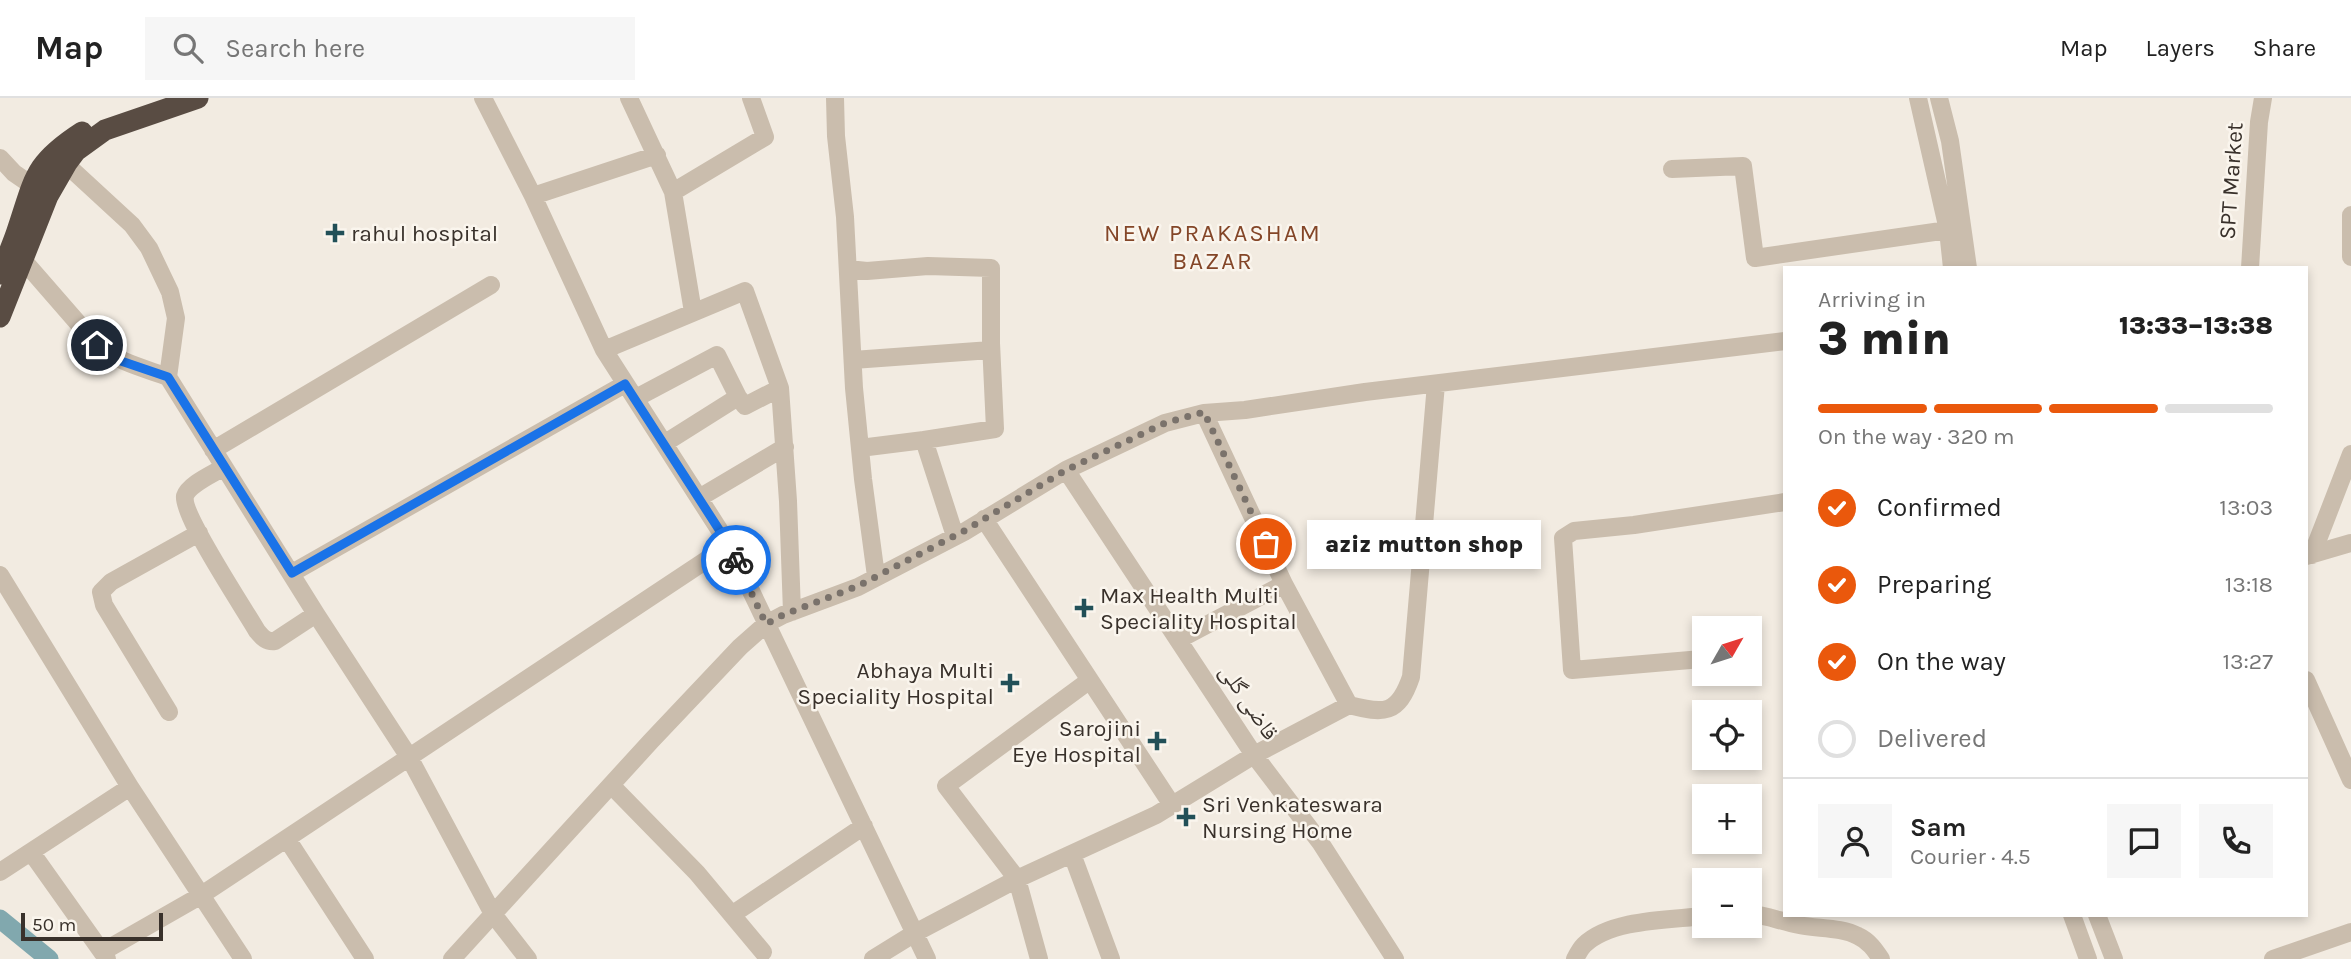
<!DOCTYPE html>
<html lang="en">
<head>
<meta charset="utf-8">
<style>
  :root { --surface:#fff; --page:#f6f6f6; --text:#222; --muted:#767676; --line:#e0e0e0; --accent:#ea580c }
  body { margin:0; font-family:Karla,"Noto Naskh Arabic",sans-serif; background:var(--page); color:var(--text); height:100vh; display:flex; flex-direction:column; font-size:26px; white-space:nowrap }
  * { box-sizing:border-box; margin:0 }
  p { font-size:23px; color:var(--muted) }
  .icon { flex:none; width:38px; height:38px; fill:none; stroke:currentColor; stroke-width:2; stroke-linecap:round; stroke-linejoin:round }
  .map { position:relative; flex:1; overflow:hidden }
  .drawer { position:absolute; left:1783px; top:168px; width:525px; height:651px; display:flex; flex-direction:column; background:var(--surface); border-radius:0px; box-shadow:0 4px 10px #0003 }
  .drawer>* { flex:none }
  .needle { width:46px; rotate:51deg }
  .controls { position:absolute; left:1692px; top:518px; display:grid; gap:14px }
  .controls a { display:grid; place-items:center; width:70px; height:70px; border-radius:0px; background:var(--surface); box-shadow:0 4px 10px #0003; font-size:35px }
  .scale { position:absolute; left:21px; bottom:18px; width:142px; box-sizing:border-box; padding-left:7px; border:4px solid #39312b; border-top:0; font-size:19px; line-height:24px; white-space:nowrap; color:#39312b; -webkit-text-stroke:5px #faf5ed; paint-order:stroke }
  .pin { position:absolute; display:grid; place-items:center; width:60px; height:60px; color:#fff; margin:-30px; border:4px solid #fff; border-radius:50%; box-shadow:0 2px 7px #0007 }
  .courier { position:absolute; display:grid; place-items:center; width:70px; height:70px; margin:-35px; border:5px solid #1a73e8; border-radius:50%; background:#fff; color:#222; box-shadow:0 2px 9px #0007 }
  .bubble { position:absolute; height:49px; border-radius:0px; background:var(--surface); box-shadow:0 4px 10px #0003; font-size:23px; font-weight:800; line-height:49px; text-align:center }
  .headline em { font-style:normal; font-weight:800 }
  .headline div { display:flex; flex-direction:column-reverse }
  .headline { display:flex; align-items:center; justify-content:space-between; height:119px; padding:0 35px }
  h1 { font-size:46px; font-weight:800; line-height:52px }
  .bar { display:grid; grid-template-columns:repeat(4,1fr); gap:10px 7px; align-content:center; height:84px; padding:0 35px }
  .bar i { height:9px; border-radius:5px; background:var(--line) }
  .bar .on { background:var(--accent) }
  .bar p { grid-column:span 4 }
  .line { display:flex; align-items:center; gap:18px; padding:0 35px; border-top:2px solid var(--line) }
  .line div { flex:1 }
  .round { display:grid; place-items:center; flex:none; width:74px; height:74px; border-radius:0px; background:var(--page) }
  ol { padding:0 35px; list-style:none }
  li { display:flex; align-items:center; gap:21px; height:77px }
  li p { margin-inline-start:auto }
  li .icon { padding:7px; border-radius:50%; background:var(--accent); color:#fff; stroke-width:4 }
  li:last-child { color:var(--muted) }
  li i { width:38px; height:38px; border:4px solid var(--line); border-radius:50% }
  header { display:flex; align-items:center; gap:42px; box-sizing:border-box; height:98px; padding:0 35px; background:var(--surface); border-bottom:2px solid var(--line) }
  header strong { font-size:33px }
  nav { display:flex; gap:38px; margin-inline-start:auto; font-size:24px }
  .search { width:490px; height:63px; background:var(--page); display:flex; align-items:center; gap:18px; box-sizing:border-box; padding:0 24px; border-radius:0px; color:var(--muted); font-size:26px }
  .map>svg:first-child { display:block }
</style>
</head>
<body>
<header>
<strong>Map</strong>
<div class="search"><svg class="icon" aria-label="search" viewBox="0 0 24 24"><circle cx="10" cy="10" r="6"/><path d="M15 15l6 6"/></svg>Search here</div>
<nav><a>Map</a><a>Layers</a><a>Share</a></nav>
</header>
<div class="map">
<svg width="2351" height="861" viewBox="0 0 2351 861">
  <rect width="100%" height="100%" fill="#f2ebe1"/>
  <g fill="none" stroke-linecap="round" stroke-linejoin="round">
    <path stroke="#81a8ae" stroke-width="19" d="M0 821 49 861"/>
    <path stroke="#cabdad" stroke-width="18" d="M483 0 533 98 604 252 729 447 927 861
      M629 0 673 94 693 214
      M835 0 836 38 845 119 854 290 863 381 876 478
      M1918 0 1948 132 1952 170
      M1939 0 1950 43 1968 170
      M56 57 132 127 149 150 170 194 176 220 168 279 316 516 409 659 493 816 528 861
      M0 60 14 75 43 95
      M1672 71 1743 68 1755 160 1948 132
      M673 94 765 39 751 0
      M533 98 657 57
      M2351 117V159
      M23 162 97 247C118 264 143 270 168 279
      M2250 170 2259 24 2263 0
      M848 171 867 173 928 168 991 170V245L995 331 924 342 955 438
      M604 252 745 193 780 290 788 403 792 514
      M853 262 991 252
      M636 300 717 257 738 299
      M665 345 738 299 745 308 780 290
      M860 350 924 342
      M213 352 491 187
      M224 369C213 376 189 386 185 398 181 416 245 512 257 533 262 539 266 544 275 543L316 516
      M1066 372 1254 657 1320 744 1395 861
      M699 400 785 349
      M984 421 1172 707
      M2312 457 2351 356
      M2306 458 2351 445
      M292 475 625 286
      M0 477 130 689 243 861
      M1178 542 1284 486
      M1702 561 1572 572 1563 440 1574 433 1634 427 1785 404
      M2306 582 2351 682
      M1349 607C1384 616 1398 617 1411 579L1436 286
      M169 614 104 507 101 494 111 484 199 435
      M611 687 697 775 763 854
      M287 741 365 861
      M31 754 107 861
      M1072 756 1111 861
      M0 774 130 689
      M733 816 864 728
      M1750 816C1767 817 1782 824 1799 827 1818 831 1841 829 1858 838 1869 843 1875 852 1881 861
      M2072 817 2088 861
      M2097 817 2114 861
      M102 854 200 798 729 447
      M452 861 651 643 740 549 766 526 783 517 858 489 964 434 1066 372 1165 325 1204 315 1245 312 1365 294 1785 243
      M873 861 915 835 1017 781 1156 717 1254 657 1349 607 1284 486 1204 315
      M1039 861 1017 781 946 688 1090 582
      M1575 861C1577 857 1580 851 1584 847 1611 821 1669 822 1704 818
      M2273 861 2351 834"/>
    <path stroke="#594c43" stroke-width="21" d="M0 176C6 161 13 146 18 130 35 79 34 65 82 34
      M0 219 48 98 67 65 76 53 105 32 198 0"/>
  </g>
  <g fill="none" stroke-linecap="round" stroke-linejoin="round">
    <path stroke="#7a726b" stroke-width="7" stroke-dasharray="0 12.6" d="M736 462 766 526 783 517 858 488 964 433 1066 372 1165 325 1204 314 1266 446"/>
    <path stroke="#1a73e8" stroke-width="9" d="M97 247 121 263 168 279 292 475 625 286 729 447 736 462"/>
  </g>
  <g fill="#225058" stroke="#faf5ed" stroke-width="2.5">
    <path d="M331.5 124.5h7v7h7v7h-7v7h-7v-7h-7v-7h7z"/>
    <path d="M1080.5 499.5h7v7h7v7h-7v7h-7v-7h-7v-7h7z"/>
    <path d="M1006.5 574.5h7v7h7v7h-7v7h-7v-7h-7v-7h7z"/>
    <path d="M1153.5 632.5h7v7h7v7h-7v7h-7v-7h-7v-7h7z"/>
    <path d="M1182.5 708.5h7v7h7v7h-7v7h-7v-7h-7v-7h7z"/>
  </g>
  <g text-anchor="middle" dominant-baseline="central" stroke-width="5" stroke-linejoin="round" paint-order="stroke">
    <g font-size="23" fill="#39312b" stroke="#faf5ed">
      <text transform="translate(2231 83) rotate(-86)">SPT Market</text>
      <text transform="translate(1249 604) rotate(56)">قاضی گلی</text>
    </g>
    <g font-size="23" fill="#39312b" stroke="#faf5ed" text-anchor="start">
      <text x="351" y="135">rahul hospital</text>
      <text x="1100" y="497">Max Health Multi<tspan x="1100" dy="26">Speciality Hospital</tspan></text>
      <text x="994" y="572" text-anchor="end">Abhaya Multi<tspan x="994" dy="26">Speciality Hospital</tspan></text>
      <text x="1141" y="630" text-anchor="end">Sarojini<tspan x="1141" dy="26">Eye Hospital</tspan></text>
      <text x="1202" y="706">Sri Venkateswara<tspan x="1202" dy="26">Nursing Home</tspan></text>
    </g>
    <g font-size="24" letter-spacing="2" fill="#844628" stroke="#faf5ed">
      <text x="1213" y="135">NEW PRAKASHAM<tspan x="1213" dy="28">BAZAR</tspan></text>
    </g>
  </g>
</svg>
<div class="controls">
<a><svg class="needle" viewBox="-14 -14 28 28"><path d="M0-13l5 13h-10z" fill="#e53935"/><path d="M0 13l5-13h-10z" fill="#767676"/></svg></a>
<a><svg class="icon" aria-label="locate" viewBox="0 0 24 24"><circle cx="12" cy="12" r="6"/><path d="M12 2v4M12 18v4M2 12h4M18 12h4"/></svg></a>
<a>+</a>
<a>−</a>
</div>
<div class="scale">50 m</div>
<div class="pin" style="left:1266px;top:446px;background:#ea580c"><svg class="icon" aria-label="bag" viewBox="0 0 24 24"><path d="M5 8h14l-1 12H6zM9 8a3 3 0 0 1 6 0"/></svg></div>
<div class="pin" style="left:97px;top:247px;background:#1f2937"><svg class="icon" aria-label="home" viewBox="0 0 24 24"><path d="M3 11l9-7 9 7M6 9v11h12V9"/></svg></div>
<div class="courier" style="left:736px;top:462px"><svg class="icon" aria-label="bike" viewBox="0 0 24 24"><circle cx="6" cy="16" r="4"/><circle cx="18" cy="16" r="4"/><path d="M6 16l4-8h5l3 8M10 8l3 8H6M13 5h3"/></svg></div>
<div class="bubble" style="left:1307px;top:422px;width:234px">aziz mutton shop</div>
<section class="drawer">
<div class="headline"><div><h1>3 min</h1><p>Arriving in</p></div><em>13:33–13:38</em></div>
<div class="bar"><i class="on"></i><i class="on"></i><i class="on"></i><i></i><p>On the way · 320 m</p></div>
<ol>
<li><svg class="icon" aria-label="check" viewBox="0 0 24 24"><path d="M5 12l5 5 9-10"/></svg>Confirmed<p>13:03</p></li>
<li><svg class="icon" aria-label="check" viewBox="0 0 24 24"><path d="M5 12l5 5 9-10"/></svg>Preparing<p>13:18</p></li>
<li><svg class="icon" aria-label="check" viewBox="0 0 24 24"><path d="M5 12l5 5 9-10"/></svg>On the way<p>13:27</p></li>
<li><i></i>Delivered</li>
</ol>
<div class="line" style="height:126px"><a class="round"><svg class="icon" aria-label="person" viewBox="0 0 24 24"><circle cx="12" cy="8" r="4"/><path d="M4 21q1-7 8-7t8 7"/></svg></a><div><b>Sam</b><p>Courier · 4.5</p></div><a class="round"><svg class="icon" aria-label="chat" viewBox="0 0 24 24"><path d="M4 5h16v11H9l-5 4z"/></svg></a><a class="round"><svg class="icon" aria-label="phone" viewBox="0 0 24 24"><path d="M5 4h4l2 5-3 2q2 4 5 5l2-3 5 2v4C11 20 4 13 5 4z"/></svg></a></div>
</section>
</div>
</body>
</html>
